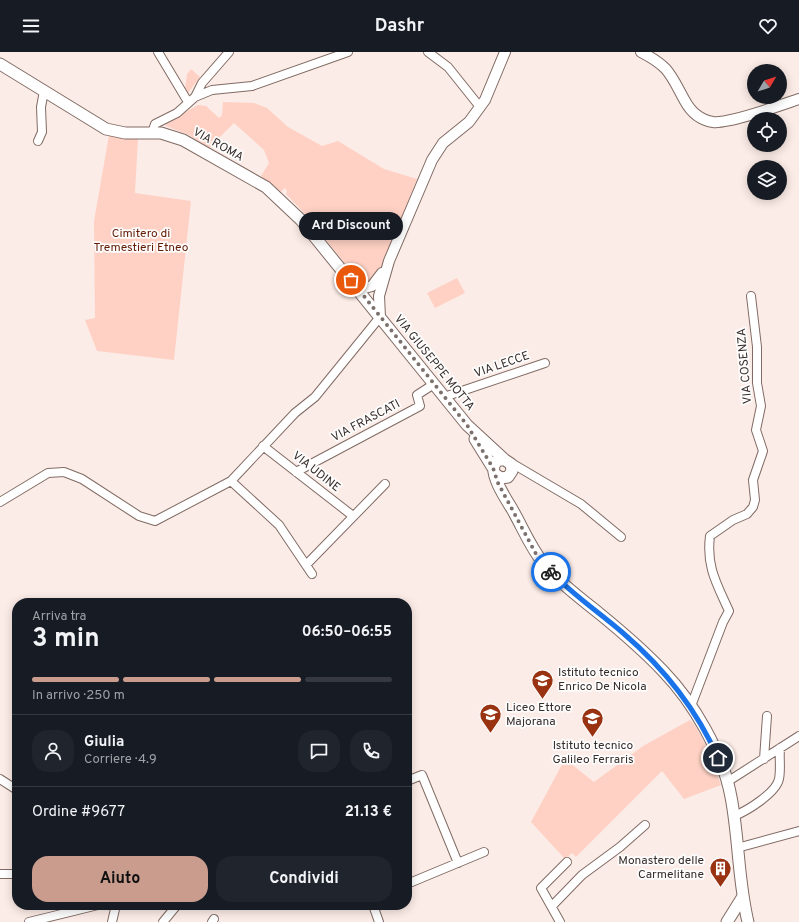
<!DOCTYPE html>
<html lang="it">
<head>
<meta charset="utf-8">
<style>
  :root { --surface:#171b24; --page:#20242c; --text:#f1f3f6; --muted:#9ea1a6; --line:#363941; --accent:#c99c8e }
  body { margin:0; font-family:Overpass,sans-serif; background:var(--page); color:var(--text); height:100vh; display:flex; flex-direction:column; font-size:15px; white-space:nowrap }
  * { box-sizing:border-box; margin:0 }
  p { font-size:13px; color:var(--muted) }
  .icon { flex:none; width:22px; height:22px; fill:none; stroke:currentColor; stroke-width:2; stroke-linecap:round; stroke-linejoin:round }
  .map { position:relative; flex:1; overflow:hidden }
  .details { position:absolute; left:12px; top:546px; width:400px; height:312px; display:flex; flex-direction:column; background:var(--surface); border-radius:16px; box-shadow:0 2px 10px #0003 }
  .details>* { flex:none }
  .needle { width:26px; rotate:51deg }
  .fabs { position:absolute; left:747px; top:12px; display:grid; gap:8px }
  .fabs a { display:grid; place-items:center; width:40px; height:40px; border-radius:50%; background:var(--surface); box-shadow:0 2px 10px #0003; font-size:20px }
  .pin { position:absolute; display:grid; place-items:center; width:34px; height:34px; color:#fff; margin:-17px; border:2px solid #fff; border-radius:50%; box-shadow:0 1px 4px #0007 }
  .courier { position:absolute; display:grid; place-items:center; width:40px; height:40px; margin:-20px; border:3px solid #1a73e8; border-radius:50%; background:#fff; color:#222; box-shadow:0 1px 5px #0007 }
  .bubble { position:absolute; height:28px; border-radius:14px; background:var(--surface); box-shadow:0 2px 10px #0003; font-size:13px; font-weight:700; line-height:28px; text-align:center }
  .overview em { font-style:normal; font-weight:700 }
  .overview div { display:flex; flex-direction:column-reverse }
  .overview { display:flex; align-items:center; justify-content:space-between; height:68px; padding:0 20px }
  h1 { font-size:26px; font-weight:700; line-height:30px }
  .bar { display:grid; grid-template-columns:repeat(4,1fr); gap:6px 4px; align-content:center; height:48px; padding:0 20px }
  .bar i { height:5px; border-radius:3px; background:var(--line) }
  .bar .on { background:var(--accent) }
  .bar p { grid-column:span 4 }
  .line { display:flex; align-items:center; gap:10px; padding:0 20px; border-top:1px solid var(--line) }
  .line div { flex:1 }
  .round { display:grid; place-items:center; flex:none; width:42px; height:42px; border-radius:16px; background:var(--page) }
  .button { display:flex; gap:8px; margin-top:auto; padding:8px 20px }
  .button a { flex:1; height:46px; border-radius:16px; background:var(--accent); color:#111; font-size:16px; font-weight:700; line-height:46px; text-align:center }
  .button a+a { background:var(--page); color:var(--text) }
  header { display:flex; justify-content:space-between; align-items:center; height:52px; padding:0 20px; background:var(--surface); font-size:18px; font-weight:700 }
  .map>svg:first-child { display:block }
</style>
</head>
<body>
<header><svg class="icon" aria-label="menu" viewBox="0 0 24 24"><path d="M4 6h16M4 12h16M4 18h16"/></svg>Dashr<svg class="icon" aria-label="heart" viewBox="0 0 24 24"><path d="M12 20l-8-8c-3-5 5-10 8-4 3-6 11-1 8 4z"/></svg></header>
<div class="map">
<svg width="799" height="870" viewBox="0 0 799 870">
  <rect width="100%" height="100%" fill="#fcece7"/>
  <path fill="#fed1c4" d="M191 17 200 25 188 41 185 37 187 22Z
    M223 50 254 51 267 56 288 75 322 94 338 89 384 117 417 127 381 216 374 229 362 233 307 164 286 142 287 139 285 136 281 140 261 124 269 111 264 98 234 71 209 96 189 83 166 74V71L198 53 206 54 219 66 222 63Z
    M109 83 138 86 135 141 191 149 174 308 97 299 85 268 95 266 94 169Z
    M457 226 465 241 435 256 427 241Z
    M690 668C702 679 715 717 721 733L684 747 662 719 576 805 572 801 565 807 531 770 565 707 594 730 643 694Z"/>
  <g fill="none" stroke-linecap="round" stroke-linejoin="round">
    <defs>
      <path id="minor" d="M158 0 188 50
        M428 0 448 15 480 55
        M195 45 202 31 229 0
        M152 81 155 72 177 61 195 45 212 38 252 34 348 0
        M38 89 42 80 41 55 44 39
        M444 345 545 311
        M263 394 353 464
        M508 409 581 452 621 485
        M296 420 420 354 417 343 434 332
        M231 429 279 473 312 522
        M0 450 48 421 64 420 82 427 139 464 155 469 231 429 295 361 315 345 380 265
        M306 513 385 432
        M691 654 723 570 729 559C717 532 706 515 710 484L733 468 747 462 753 455 755 448 753 428 763 399 756 378 761 354 757 331V295L751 244
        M764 707 767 664
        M0 727 17 738
        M407 729 422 723 458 811
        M727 730 799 684
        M734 764C747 759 776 741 779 727 781 717 779 706 780 696
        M737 796 799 779
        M0 822H17
        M407 832 484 800
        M373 853 379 870
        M552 854 582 823 620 795 645 773
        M29 870 98 853
        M112 870 116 853
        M163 870 177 853
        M212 870 214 867
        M560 870 541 836 567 810"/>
      <path id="tertiary" d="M641 0C670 15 670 22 685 49 691 60 700 68 713 70 729 72 781 53 799 47
        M358 238 372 234 382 221
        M380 265 379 244 389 209 432 108 443 91 469 70 485 48 505 0"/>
      <path id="secondary" d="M0 12 106 77 125 81H161L183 88 266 135 301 168 467 373 505 408
        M475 387 493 416
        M495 422 501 426 508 425 512 419 511 412 505 408H498L494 413C491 425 506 447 512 457 523 476 530 495 544 512 560 531 580 546 600 562 622 580 643 598 663 619 693 650 723 701 731 745 739 786 738 829 748 870
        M727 870 742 846"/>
    </defs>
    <use href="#minor" stroke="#816b64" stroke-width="10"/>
    <use href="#tertiary" stroke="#816b64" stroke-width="12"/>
    <use href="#secondary" stroke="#816b64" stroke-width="13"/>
    <use href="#minor" stroke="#fff" stroke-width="8"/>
    <use href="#tertiary" stroke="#fff" stroke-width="10"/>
    <use href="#secondary" stroke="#fff" stroke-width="11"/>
  </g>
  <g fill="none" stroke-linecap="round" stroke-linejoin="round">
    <path stroke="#7c706c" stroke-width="4" stroke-dasharray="0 7.2" d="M351 228 467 373 493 416 498 431 536 502 551 520"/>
    <path stroke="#1a73e8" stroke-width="5" d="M551 520C573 543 600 561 623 581 665 617 696 656 718 706"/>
  </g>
  <defs>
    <symbol id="school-pin" viewBox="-11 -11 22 30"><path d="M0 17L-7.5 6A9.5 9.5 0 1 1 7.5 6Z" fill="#993210" stroke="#fdfdfd"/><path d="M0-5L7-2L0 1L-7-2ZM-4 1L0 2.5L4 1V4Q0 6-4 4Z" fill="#fff"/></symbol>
    <symbol id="building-pin" viewBox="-11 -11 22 30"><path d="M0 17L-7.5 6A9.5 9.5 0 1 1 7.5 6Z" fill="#993210" stroke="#fdfdfd"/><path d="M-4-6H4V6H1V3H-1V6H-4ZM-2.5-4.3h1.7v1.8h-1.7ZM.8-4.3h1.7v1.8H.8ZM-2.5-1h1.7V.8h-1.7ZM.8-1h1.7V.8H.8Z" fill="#fff"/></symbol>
  </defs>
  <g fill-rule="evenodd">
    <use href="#school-pin" x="530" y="616" width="25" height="34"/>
    <use href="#school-pin" x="478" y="650" width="25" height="34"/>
    <use href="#school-pin" x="580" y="654" width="25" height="34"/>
    <use href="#building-pin" x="708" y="804" width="25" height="34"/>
  </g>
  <g text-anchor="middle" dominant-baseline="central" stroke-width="3.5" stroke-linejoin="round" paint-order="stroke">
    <g font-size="12" fill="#372d2a" stroke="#fdfdfd">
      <text transform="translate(218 93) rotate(29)">VIA ROMA</text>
      <text transform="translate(434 311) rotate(51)">VIA GIUSEPPE MOTTA</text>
      <text transform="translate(502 313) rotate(-19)">VIA LECCE</text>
      <text transform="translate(745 314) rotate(-95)">VIA COSENZA</text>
      <text transform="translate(366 369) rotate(-28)">VIA FRASCATI</text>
      <text transform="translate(316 420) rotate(38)">VIA UDINE</text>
    </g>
    <g font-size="12" fill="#631a02" stroke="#fdfdfd">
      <text x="141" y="182">Cimitero di<tspan x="141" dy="14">Tremestieri Etneo</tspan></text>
    </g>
    <g font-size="12" fill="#372d2a" stroke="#fdfdfd" text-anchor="start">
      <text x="558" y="621">Istituto tecnico<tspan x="558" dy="14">Enrico De Nicola</tspan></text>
      <text x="506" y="656">Liceo Ettore<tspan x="506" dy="14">Majorana</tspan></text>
      <text x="593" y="694" text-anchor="middle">Istituto tecnico<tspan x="593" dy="14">Galileo Ferraris</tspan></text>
      <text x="704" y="809" text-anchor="end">Monastero delle<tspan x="704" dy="14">Carmelitane</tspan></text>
    </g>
  </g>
</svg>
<div class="fabs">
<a><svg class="needle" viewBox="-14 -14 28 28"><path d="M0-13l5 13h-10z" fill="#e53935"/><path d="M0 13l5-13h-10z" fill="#9ea1a6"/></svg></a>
<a><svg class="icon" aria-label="locate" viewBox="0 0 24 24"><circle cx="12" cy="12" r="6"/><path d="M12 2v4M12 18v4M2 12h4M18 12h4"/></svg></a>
<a><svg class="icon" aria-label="layers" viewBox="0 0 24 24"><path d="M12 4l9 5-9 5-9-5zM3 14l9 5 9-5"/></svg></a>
</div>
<div class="pin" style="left:351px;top:228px;background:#ea580c"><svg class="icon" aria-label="bag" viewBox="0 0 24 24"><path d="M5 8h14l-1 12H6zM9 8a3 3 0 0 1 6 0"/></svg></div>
<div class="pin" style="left:718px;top:706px;background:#1f2937"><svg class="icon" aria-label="home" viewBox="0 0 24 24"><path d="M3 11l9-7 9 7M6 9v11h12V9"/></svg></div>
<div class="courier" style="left:551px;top:520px"><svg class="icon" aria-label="bike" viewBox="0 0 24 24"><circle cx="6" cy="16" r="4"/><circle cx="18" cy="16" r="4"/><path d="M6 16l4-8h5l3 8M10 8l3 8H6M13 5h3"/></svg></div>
<div class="bubble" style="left:299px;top:160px;width:104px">Ard Discount</div>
<section class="details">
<div class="overview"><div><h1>3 min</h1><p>Arriva tra</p></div><em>06:50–06:55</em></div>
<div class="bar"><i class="on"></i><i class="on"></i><i class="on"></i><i></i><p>In arrivo · 250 m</p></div>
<div class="line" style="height:72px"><a class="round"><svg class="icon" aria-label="person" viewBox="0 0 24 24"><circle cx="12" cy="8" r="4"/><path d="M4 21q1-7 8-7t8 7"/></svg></a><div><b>Giulia</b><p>Corriere · 4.9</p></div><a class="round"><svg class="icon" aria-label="chat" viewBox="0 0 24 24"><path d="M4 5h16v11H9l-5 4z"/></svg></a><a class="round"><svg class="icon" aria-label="phone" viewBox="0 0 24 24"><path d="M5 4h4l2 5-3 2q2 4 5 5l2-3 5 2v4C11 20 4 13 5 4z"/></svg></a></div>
<div class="line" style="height:52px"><div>Ordine #9677</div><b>21.13 €</b></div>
<div class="button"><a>Aiuto</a><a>Condividi</a></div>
</section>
</div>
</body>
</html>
